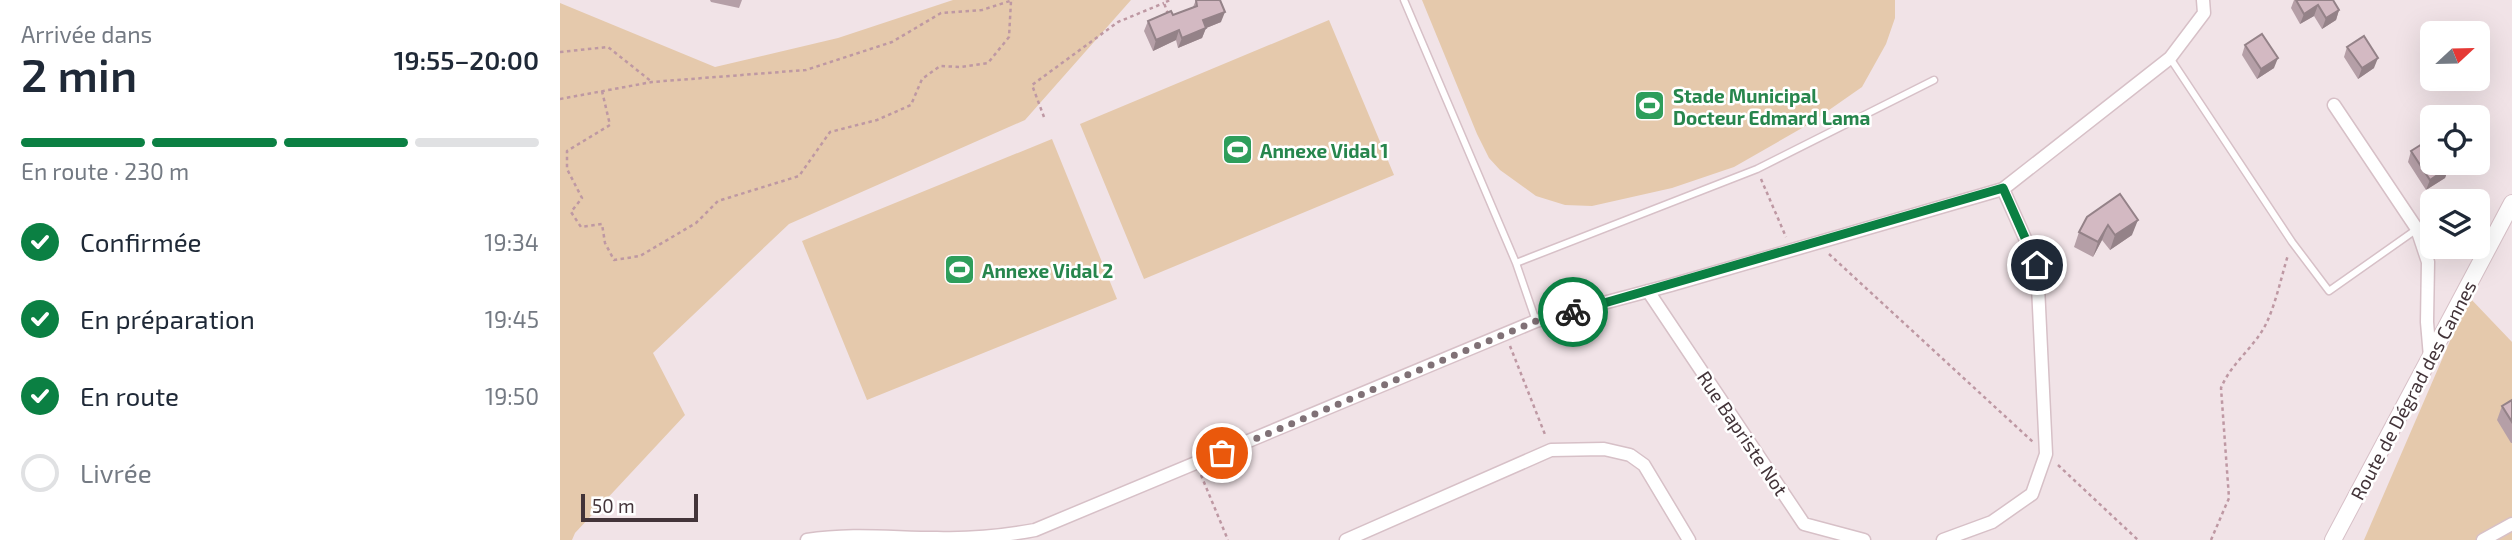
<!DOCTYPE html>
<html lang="fr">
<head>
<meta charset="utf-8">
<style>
  :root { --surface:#fff; --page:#f2f2f3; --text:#1f2937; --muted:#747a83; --line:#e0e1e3; --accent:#0b8043 }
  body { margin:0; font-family:"Exo 2",sans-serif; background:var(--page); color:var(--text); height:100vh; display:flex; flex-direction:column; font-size:26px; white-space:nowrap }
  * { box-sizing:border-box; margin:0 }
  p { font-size:23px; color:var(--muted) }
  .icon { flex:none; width:38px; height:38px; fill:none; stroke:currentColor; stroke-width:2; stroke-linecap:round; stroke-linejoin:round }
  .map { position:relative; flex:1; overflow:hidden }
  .side { display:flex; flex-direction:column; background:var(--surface); width:560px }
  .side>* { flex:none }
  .needle { width:46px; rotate:68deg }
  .tools { position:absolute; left:1860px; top:21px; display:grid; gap:14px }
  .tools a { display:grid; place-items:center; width:70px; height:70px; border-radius:10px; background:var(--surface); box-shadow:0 7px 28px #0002; font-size:35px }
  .scale { position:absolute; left:21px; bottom:18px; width:117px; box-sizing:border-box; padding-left:7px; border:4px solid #433439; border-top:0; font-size:19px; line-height:24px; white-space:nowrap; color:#433439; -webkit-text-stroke:5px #fff; paint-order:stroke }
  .pin { position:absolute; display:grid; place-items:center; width:60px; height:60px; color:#fff; margin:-30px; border:4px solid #fff; border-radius:50%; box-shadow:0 2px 7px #0007 }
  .courier { position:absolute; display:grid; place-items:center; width:70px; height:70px; margin:-35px; border:5px solid #0b8043; border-radius:50%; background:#fff; color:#222; box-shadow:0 2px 9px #0007 }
  .overview em { font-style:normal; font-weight:600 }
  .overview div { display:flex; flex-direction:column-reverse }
  .overview { display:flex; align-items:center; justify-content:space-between; height:119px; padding:0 21px }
  h1 { font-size:46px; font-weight:600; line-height:52px }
  .bar { display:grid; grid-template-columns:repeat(4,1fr); gap:10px 7px; align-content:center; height:84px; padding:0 21px }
  .bar i { height:9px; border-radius:5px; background:var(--line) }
  .bar .on { background:var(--accent) }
  .bar p { grid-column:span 4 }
  ol { padding:0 21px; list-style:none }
  li { display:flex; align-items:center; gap:21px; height:77px }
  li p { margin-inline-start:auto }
  li .icon { padding:7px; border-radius:50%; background:var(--accent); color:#fff; stroke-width:4 }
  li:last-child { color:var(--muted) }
  li i { width:38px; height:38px; border:4px solid var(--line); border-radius:50% }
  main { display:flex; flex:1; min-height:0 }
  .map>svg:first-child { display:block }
</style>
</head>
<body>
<main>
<section class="side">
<div class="overview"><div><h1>2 min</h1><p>Arrivée dans</p></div><em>19:55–20:00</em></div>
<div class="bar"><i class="on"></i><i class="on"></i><i class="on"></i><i></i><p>En route · 230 m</p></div>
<ol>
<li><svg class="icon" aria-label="check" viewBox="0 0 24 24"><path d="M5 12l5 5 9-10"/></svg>Confirmée<p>19:34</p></li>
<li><svg class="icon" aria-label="check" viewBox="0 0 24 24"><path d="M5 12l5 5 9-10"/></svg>En préparation<p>19:45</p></li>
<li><svg class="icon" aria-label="check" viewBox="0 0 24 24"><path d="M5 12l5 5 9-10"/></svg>En route<p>19:50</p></li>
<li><i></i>Livrée</li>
</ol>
</section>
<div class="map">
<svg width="1952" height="540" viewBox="0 0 1952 540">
  <rect width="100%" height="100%" fill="#f1e3e7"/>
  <path fill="#e5c9ac" d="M393 0H571L465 120 229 224 93 353 125 415 15 533 12 540H0V3L155 67 278 38Z
    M862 0H1335V18L1326 44 1302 87 1249 124 1174 167 1112 188 1032 206 1005 205 976 196 940 170 929 158 917 134Z
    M769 20 834 175 584 279 520 124Z
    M492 139 557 299 307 400 242 241Z
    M1909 297 1952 342V540H1804Z"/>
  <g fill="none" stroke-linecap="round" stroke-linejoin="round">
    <defs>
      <path id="service" d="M844 0 956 263 976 321
        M1610 58 1732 242 1769 291 1857 229
        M956 263 1197 169 1374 80"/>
      <path id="minor" d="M1774 105 1857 229 1868 262 1867 322 1870 357
        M1088 291 1244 524 1304 540
        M247 540C291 533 334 538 377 538 410 539 443 536 475 530L976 321 1111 285 1443 189 1610 58 1644 13 1643 0
        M786 540 991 450 1044 449 1070 455 1084 465 1129 540
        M1383 540 1432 522 1472 494 1486 454 1477 265 1443 189
        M1923 540 1952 524"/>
      <path id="tertiary" d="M1773 540 1952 203"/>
    </defs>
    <use href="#service" stroke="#d7c0c7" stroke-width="9"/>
    <use href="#minor" stroke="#d7c0c7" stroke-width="15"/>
    <use href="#tertiary" stroke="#d7c0c7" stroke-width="18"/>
    <path stroke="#be98a3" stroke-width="2.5" stroke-dasharray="3.5 3.5" stroke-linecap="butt" d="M608 14 604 3 610 0
      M0 52 48 47 92 82
      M42 91 50 125 7 151V169L22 198 11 212 21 227 42 224 45 243 54 260 80 256 136 223 158 201 239 176 270 132 317 120 351 105 362 79 380 66 400 67 428 63 449 37 451 1
      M0 99 92 82 246 70 332 42 381 13 422 10 453 0
      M484 117 472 85 558 22 604 3
      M1201 179 1226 237
      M1269 254 1473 442
      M950 346 986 437
      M1498 465 1578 540
      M641 475 668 540
      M1651 540 1669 498 1661 388C1671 363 1694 348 1706 324 1716 303 1721 278 1728 255"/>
    <use href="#service" stroke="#fff" stroke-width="6"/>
    <use href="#minor" stroke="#fff" stroke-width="12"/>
    <use href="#tertiary" stroke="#fff" stroke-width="16"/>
  </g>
  <path fill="#b59fa7" d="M150 0H182L179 8 151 2Z
    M636 0 661 22 646 28 642 38 618 48 616 40 593 51 584 31 588 21 613 15 633 7Z
    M1734 0H1773L1779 10 1776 20 1762 29 1754 16 1740 24 1731 8Z
    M1685 45 1714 68 1697 79 1682 55Z
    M1787 47 1814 68 1798 79 1784 57Z
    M1851 151 1889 167 1885 178 1866 190 1848 162Z
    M1527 217 1572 235 1550 250 1542 240 1533 257 1514 247 1519 232Z
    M1952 400V443H1951L1937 420 1942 406Z"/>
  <path fill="#948288" d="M1758 5 1754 16 1740 24 1744 14Z
    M1779 10 1776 20 1762 29 1766 18Z
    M665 12 661 22 639 31 643 20Z
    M646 28 642 38 618 48 622 38Z
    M619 30 616 40 593 51 596 40Z
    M1718 58 1714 68 1697 79 1701 69Z
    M1818 58 1814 68 1798 79 1802 68Z
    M1889 167 1885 178 1866 190 1870 180Z
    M1578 220 1572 235 1550 250 1555 235Z
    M1548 225 1542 240 1533 257 1538 242Z"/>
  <path fill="#d3b9c2" stroke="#948288" stroke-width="2" d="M636 0H660L665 12 643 20 646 28 622 38 619 30 596 40 588 21 611 11 613 15 637 6Z
    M1736 0H1773L1779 10 1766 18 1758 5 1744 14Z
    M1702 34 1718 58 1701 69 1685 45Z
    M1804 36 1818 58 1802 68 1787 47Z
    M1870 139 1872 142V163H1886L1889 167 1870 180 1851 151Z
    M1560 194 1578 220 1555 235 1548 225 1538 242 1519 232 1527 217Z
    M1952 400V422L1942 406Z"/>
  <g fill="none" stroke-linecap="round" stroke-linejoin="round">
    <path stroke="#807176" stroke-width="7" stroke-dasharray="0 12.6" d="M662 453 976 321 1013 312"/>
    <path stroke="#0b8043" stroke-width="9" d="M1013 312 1443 188 1477 265"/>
  </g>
  <defs>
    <symbol id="stadium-square" viewBox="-11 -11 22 22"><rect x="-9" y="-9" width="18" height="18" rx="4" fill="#2e9e5b" stroke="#fff"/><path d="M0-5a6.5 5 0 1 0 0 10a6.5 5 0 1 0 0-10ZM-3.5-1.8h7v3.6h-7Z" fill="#fff"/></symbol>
  </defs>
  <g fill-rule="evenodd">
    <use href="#stadium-square" x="1072" y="88" width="35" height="35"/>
    <use href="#stadium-square" x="660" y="132" width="35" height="35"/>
    <use href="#stadium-square" x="382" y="252" width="35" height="35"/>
  </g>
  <g text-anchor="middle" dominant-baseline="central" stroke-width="5" stroke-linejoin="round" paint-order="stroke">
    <g font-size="19" font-weight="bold" fill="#27864d" stroke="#fff" text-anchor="start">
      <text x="1113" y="95">Stade Municipal<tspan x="1113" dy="22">Docteur Edmard Lama</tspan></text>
      <text x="700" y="150">Annexe Vidal 1</text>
      <text x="422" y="270">Annexe Vidal 2</text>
    </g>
    <g font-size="19" fill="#433439" stroke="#fff">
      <text transform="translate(1853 390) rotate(-62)">Route de Dégrad des Cannes</text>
      <text transform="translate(1183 433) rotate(56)">Rue Bapriste Not</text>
    </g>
  </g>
</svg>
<div class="tools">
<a><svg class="needle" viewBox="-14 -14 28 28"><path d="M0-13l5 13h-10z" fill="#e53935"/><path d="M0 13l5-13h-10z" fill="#747a83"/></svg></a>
<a><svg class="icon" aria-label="locate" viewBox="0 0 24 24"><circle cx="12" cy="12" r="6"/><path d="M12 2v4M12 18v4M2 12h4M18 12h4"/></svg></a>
<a><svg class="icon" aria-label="layers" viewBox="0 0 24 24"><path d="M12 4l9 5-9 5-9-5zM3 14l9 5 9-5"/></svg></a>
</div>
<div class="scale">50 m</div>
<div class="pin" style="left:662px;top:453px;background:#ea580c"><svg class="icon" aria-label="bag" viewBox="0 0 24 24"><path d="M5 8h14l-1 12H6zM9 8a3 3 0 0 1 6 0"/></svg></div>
<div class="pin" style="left:1477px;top:265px;background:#1f2937"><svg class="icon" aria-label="home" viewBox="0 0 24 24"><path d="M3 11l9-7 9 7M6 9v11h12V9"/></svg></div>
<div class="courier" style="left:1013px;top:312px"><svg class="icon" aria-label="bike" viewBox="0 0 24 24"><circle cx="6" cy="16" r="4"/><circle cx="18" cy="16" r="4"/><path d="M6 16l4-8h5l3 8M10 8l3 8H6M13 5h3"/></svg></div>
</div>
</main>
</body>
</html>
